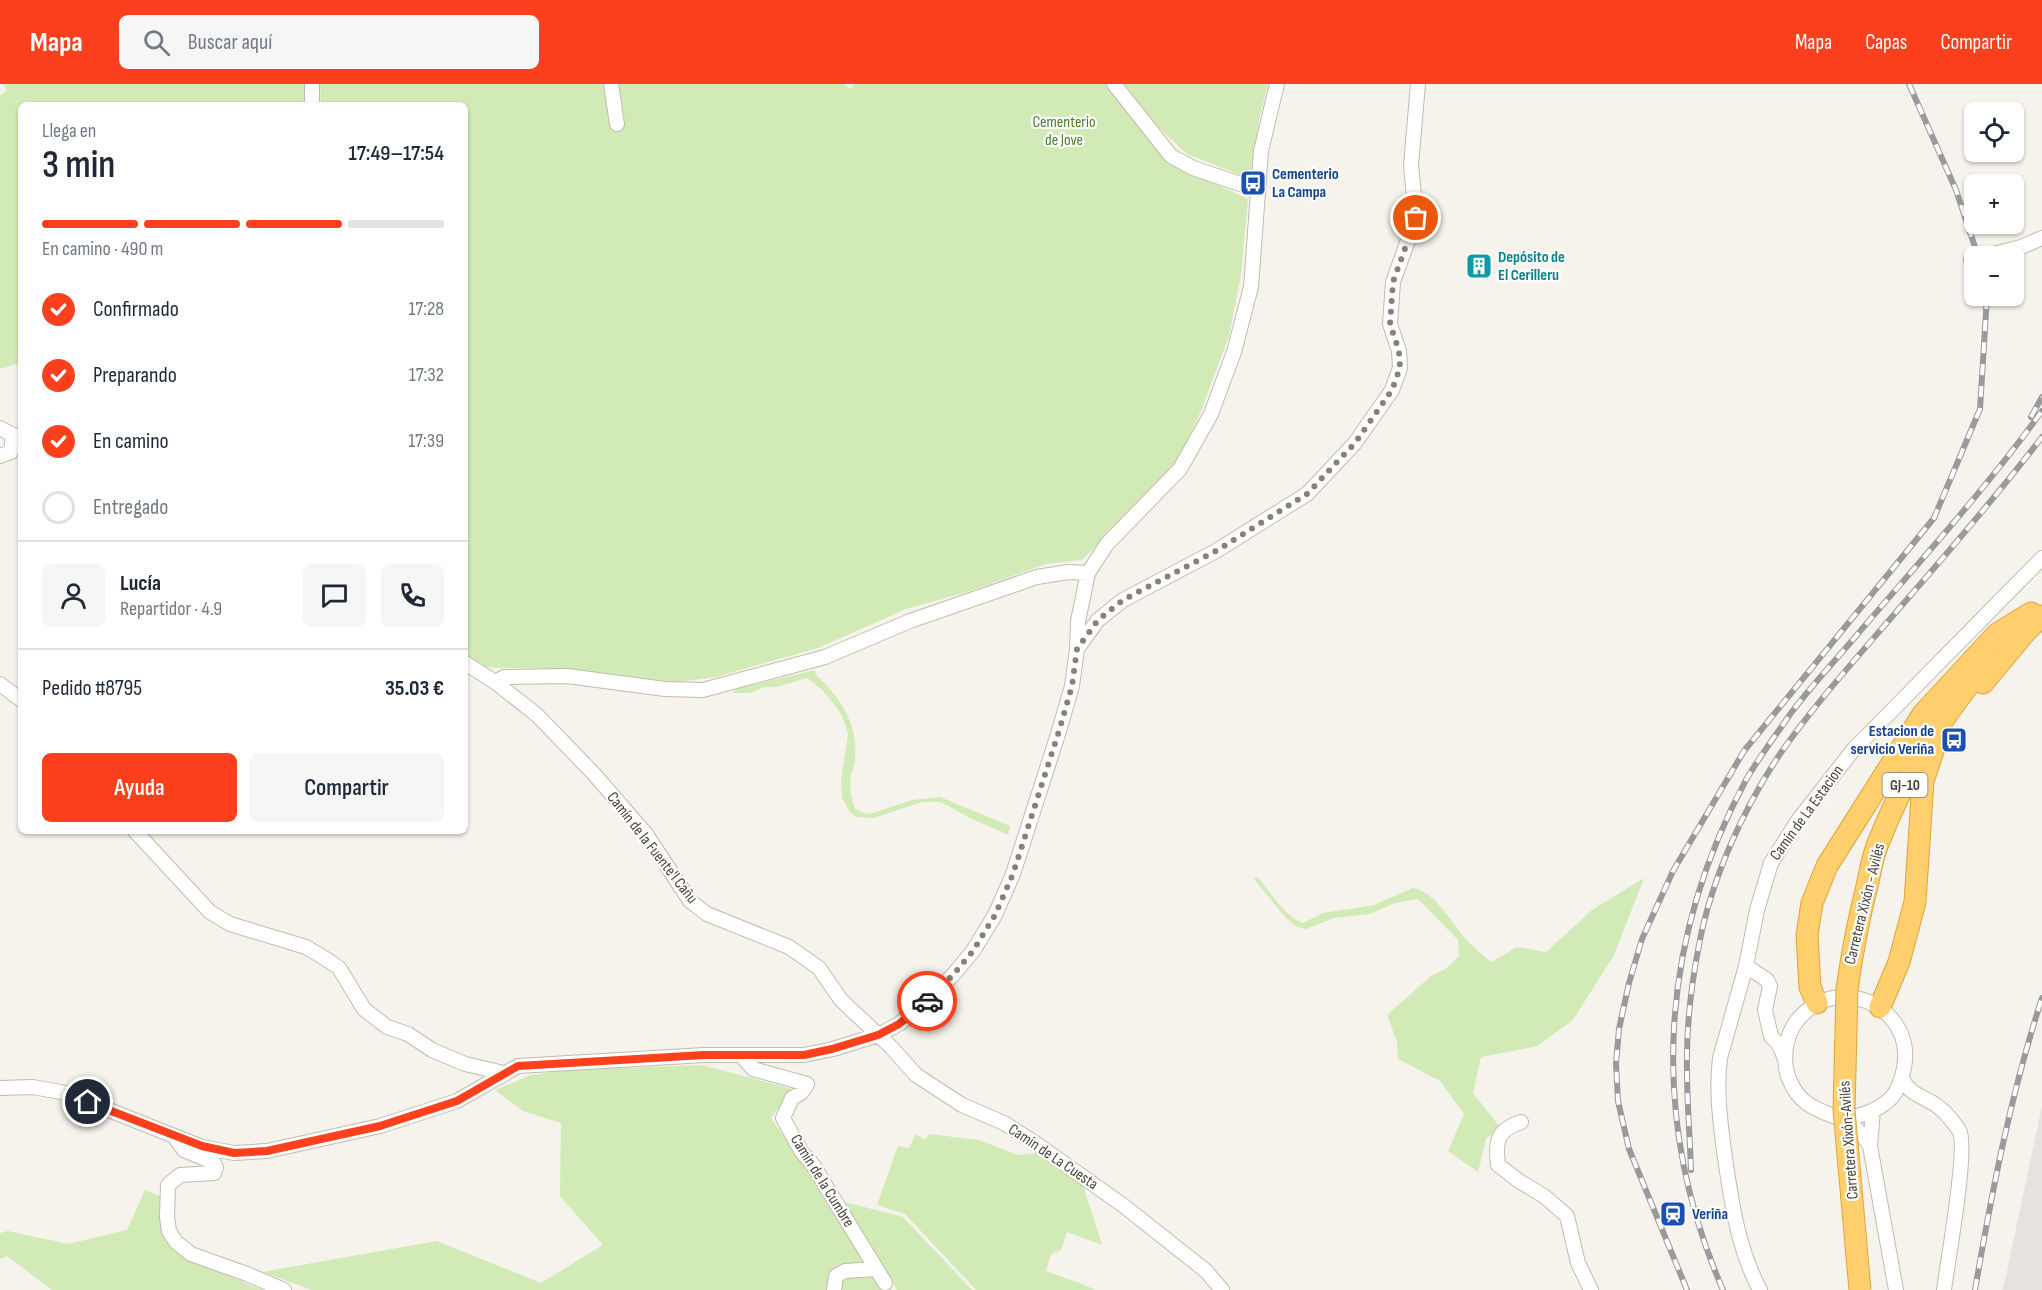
<!DOCTYPE html>
<html lang="es">
<head>
<meta charset="utf-8">
<style>
  :root { --surface:#fff; --page:#f6f6f7; --text:#1f2937; --muted:#747a83; --line:#e0e1e3; --accent:#fc3f1d }
  body { margin:0; font-family:"Sofia Sans Condensed",sans-serif; background:var(--page); color:var(--text); height:100vh; display:flex; flex-direction:column; font-size:22px; white-space:nowrap }
  * { box-sizing:border-box; margin:0 }
  p { font-size:20px; color:var(--muted) }
  .icon { flex:none; width:33px; height:33px; fill:none; stroke:currentColor; stroke-width:2; stroke-linecap:round; stroke-linejoin:round }
  .map { position:relative; flex:1; overflow:hidden }
  .sheet { position:absolute; left:18px; top:18px; width:450px; height:732px; display:flex; flex-direction:column; background:var(--surface); border-radius:9px; box-shadow:0 2px 4px #0004 }
  .sheet>* { flex:none }
  .buttons { position:absolute; left:1964px; top:18px; display:grid; gap:12px }
  .buttons a { display:grid; place-items:center; width:60px; height:60px; border-radius:9px; background:var(--surface); box-shadow:0 2px 4px #0004; font-size:30px }
  .pin { position:absolute; display:grid; place-items:center; width:51px; height:51px; color:#fff; margin:-26px; border:3px solid #fff; border-radius:50%; box-shadow:0 2px 6px #0007 }
  .courier { position:absolute; display:grid; place-items:center; width:60px; height:60px; margin:-30px; border:4px solid #fc3f1d; border-radius:50%; background:#fff; color:#222; box-shadow:0 2px 8px #0007 }
  .overview em { font-style:normal; font-weight:600 }
  .overview div { display:flex; flex-direction:column-reverse }
  .overview { display:flex; align-items:center; justify-content:space-between; height:102px; padding:0 24px }
  h1 { font-size:39px; font-weight:600; line-height:45px }
  .bar { display:grid; grid-template-columns:repeat(4,1fr); gap:9px 6px; align-content:center; height:72px; padding:0 24px }
  .bar i { height:8px; border-radius:4px; background:var(--line) }
  .bar .on { background:var(--accent) }
  .bar p { grid-column:span 4 }
  .line { display:flex; align-items:center; gap:15px; padding:0 24px; border-top:2px solid var(--line) }
  .line div { flex:1 }
  .round { display:grid; place-items:center; flex:none; width:63px; height:63px; border-radius:9px; background:var(--page) }
  ol { padding:0 24px; list-style:none }
  li { display:flex; align-items:center; gap:18px; height:66px }
  li p { margin-inline-start:auto }
  li .icon { padding:6px; border-radius:50%; background:var(--accent); color:#fff; stroke-width:4 }
  li:last-child { color:var(--muted) }
  li i { width:33px; height:33px; border:3px solid var(--line); border-radius:50% }
  .action { display:flex; gap:12px; margin-top:auto; padding:12px 24px }
  .action a { flex:1; height:69px; border-radius:9px; background:var(--accent); color:#fff; font-size:24px; font-weight:600; line-height:69px; text-align:center }
  .action a+a { background:var(--page); color:var(--text) }
  header { display:flex; align-items:center; gap:36px; box-sizing:border-box; height:84px; padding:0 30px; background:var(--accent); color:#fff }
  header strong { font-size:28px }
  nav { display:flex; gap:33px; margin-inline-start:auto; font-size:21px }
  .search { width:420px; height:54px; background:var(--page); display:flex; align-items:center; gap:15px; box-sizing:border-box; padding:0 21px; border-radius:9px; color:var(--muted); font-size:22px }
  .map>svg:first-child { display:block }
</style>
</head>
<body>
<header>
<strong>Mapa</strong>
<div class="search"><svg class="icon" aria-label="search" viewBox="0 0 24 24"><circle cx="10" cy="10" r="6"/><path d="M15 15l6 6"/></svg>Buscar aquí</div>
<nav><a>Mapa</a><a>Capas</a><a>Compartir</a></nav>
</header>
<div class="map">
<svg width="2042" height="1206" viewBox="0 0 2042 1206">
  <rect width="100%" height="100%" fill="#f6f3ec"/>
  <path fill="#e6e2dd" d="M2042 1021V1206H2003Z"/>
  <path fill="#d2eab5" d="M3 0H304L306 21H21V278L0 285V12L7 6Z
    M320 0H843L851 5 854 0H1109L1166 77 1248 115 1241 191 1229 252 1201 327 1178 378 1082 476 1046 480 967 508 906 525 818 564 716 593 677 598 552 585 475 583 465 575V21H321Z
    M1124 0H1268L1259 36 1250 95 1187 70 1153 38Z
    M815 586 816 591C843 615 861 646 854 683 853 686 851 689 851 692 849 702 851 715 855 725L866 730 873 729 912 716 940 713 1010 742 1008 751 968 733 941 718H922L874 734 856 733 850 728 842 714 841 697 848 650C844 628 825 606 807 594L776 603H765L749 609H732L742 601 757 600Z
    M1258 793C1270 808 1285 833 1303 839L1323 829 1374 821 1412 804C1432 805 1451 837 1463 852 1471 861 1481 870 1491 878L1517 863 1546 868 1592 826 1644 794 1614 871 1573 936 1537 962 1481 973 1473 1009 1500 1043 1486 1055 1478 1088 1448 1067 1464 1030 1440 997 1398 975 1397 958 1387 931 1431 892 1447 884 1459 872 1458 856 1418 815 1395 819 1370 830 1334 834 1306 845 1297 843 1287 835 1253 794Z
    M702 981 792 1005 771 1034 891 1206H312L262 1188 437 1157 541 1199 603 1161 560 1112 561 1039 523 1027 495 1006 531 991 567 986Z
    M916 1050 925 1056 929 1050 979 1056 1018 1071 1037 1069 1083 1101 1102 1161 1067 1148 1061 1166 1051 1170 1046 1187 1085 1201 1095 1206H976L905 1130 877 1121 898 1062 909 1064Z
    M145 1106 160 1112 161 1142 186 1173 262 1206H52L7 1172 0 1175V1149L8 1147 68 1160 127 1146Z
    M841 1117 903 1133 972 1206H897Z"/>
  <g fill="none" stroke-linecap="round" stroke-linejoin="round">
    <defs>
      <path id="minor" d="M611 0 617 40
        M1114 0 1171 72 1193 84 1258 106
        M312 21V0
        M1985 172 2021 163 2042 154
        M1971 176 1974 175
        M0 344 13 351 21 352
        M0 372 11 368 13 351
        M1077 565 1098 536 1123 516 1216 467 1307 410 1355 359 1392 306 1400 284 1399 267 1390 240 1393 198 1416 134 1411 81 1418 0
        M465 579 495 598 537 631 594 690 646 750 690 817 707 830 789 863 819 884 841 916 891 963 916 991 962 1021 1004 1039 1038 1061 1124 1122 1206 1187 1222 1206
        M495 598 504 593 567 592 665 605 703 606 825 573 910 537 1037 493 1068 488 1088 489
        M0 600 21 616
        M135 747 210 828 230 840 306 863 326 875 339 884 364 925 387 943 408 950 432 966 465 980 504 989
        M1746 882 1767 896 1770 902 1765 926 1771 952 1780 962 1784 973
        M741 971 753 985 807 1000 801 1009 792 1014 783 1034 801 1067 813 1081 885 1199
        M1902 994C1909 1012 1928 1013 1941 1025 1947 1030 1954 1039 1959 1046 1969 1061 1947 1181 1944 1206
        M0 1004 33 1003 66 1009 202 1063 234 1069 267 1067 380 1042 457 1017 518 982 704 971H804L833 965 878 951 899 940 919 924 953 891 973 867 995 831 1013 790 1059 647 1072 602 1077 565 1078 537 1088 489 1107 460 1180 385 1211 330 1234 268 1251 203 1261 67 1277 0
        M1873 1026 1870 1062 1896 1206
        M1839 1035C1859 1033 1878 1028 1892 1013 1899 1005 1902 994 1904 984 1911 946 1884 915 1846 913 1826 912 1808 922 1796 938 1785 953 1782 977 1789 995 1800 1023 1820 1026 1845 1037 1856 1042 1863 1052 1870 1062
        M1521 1038C1497 1046 1495 1057 1498 1081L1519 1097 1544 1112 1567 1132 1578 1179 1591 1206
        M174 1052 184 1066 213 1078 216 1083 214 1089 180 1091 168 1101 167 1133 169 1147 176 1158 191 1170 247 1190 284 1206
        M834 1206 836 1192 845 1187 876 1185
        M1760 1206C1737 1163 1731 1115 1724 1067 1720 1035 1716 1006 1720 974L1746 882 1757 826 1771 779 1799 735 1854 665 2042 474"/>
      <path id="highway" d="M1983 599 2027 546 2042 532
        M1847 905C1852 870 1858 837 1867 802 1870 789 1872 775 1877 762 1903 695 1940 633 1987 579
        M1817 919 1810 903 1807 851 1812 819 1827 782 1923 630 1997 550 2031 529
        M1880 923 1899 878 1915 818 1923 697 1933 667"/>
    </defs>
    <use href="#minor" stroke="#c2bbae" stroke-width="16"/>
    <use href="#highway" stroke="#e0a43c" stroke-width="23"/>
    <use href="#minor" stroke="#fff" stroke-width="14"/>
    <use href="#highway" stroke="#ffcf6e" stroke-width="21"/>
    <defs>
      <path id="rail" d="M1909 0 1956 106 1978 172
        M2031 333 2042 313
        M1691 1086C1690 1053 1687 1020 1687 987 1686 945 1691 902 1699 861 1711 796 1743 725 1780 670 1816 618 1862 568 1903 520 1951 465 1998 410 2042 353
        M1687 1206 1629 1065 1618 1017 1616 980 1619 945 1629 899 1642 855 1673 787 1744 667 1934 434 1980 325 1987 212
        M1723 1206C1649 1036 1658 860 1746 696 1759 673 1776 651 1791 629 1811 602 1834 578 1856 552 1919 478 1985 406 2042 327
        M1975 1206C1992 1107 2011 1009 2042 914"/>
    </defs>
    <use href="#rail" stroke="#9a9a9a" stroke-width="6"/>
    <use href="#rail" stroke="#fff" stroke-width="4" stroke-dasharray="11" stroke-linecap="butt"/>
    <defs>
      <path id="highway-bridge" d="M1847 905 1844 1026 1860 1206"/>
    </defs>
    <use href="#highway-bridge" stroke="#e0a43c" stroke-width="23" stroke-linecap="butt"/>
    <use href="#highway-bridge" stroke="#ffcf6e" stroke-width="21"/>
  </g>
  <g fill="none" stroke-linecap="round" stroke-linejoin="round">
    <path stroke="#878178" stroke-width="6" stroke-dasharray="0 10.8" d="M927 917 953 891 973 867 995 831 1013 790 1059 647 1072 602 1077 565 1098 536 1123 516 1216 467 1307 410 1355 359 1392 306 1400 284 1399 267 1390 240 1393 198 1416 134"/>
    <path stroke="#fc3f1d" stroke-width="8" d="M88 1018 202 1062 234 1069 267 1067 380 1042 457 1017 518 982 704 971H804L832 965 878 951 899 940 927 917"/>
  </g>
  <defs>
    <symbol id="bus-square" viewBox="-11 -11 22 22"><rect x="-9" y="-9" width="18" height="18" rx="4" fill="#1a4fb4" stroke="#fff"/><path d="M-5-6H5V4H4V6H2V4H-2V6H-4V4H-5ZM-3.5-4V0h7V-4ZM-3.5 1.2v1.5H-2V1.2ZM2 1.2v1.5H3.5V1.2Z" fill="#fff"/></symbol>
    <symbol id="building-square" viewBox="-11 -11 22 22"><rect x="-9" y="-9" width="18" height="18" rx="4" fill="#0f9aa8" stroke="#fff"/><path d="M-4-6H4V6H1V3H-1V6H-4ZM-2.5-4.3h1.7v1.8h-1.7ZM.8-4.3h1.7v1.8H.8ZM-2.5-1h1.7V.8h-1.7ZM.8-1h1.7V.8H.8Z" fill="#fff"/></symbol>
    <symbol id="station-square" viewBox="-11 -11 22 22"><rect x="-9" y="-9" width="18" height="18" rx="4" fill="#1a4fb4" stroke="#fff"/><path d="M-3-6H3Q5-6 5-4V2Q5 4 3 4L4.5 6H3L1.5 4h-3L-3 6H-4.5L-3 4Q-5 4-5 2V-4Q-5-6-3-6ZM-3.5-4v3h7v-3ZM-3.5 1v1.5H-2V1ZM2 1v1.5H3.5V1Z" fill="#fff"/></symbol>
  </defs>
  <g fill-rule="evenodd">
    <use href="#bus-square" x="1238" y="84" width="30" height="30"/>
    <use href="#building-square" x="1464" y="167" width="30" height="30"/>
    <use href="#bus-square" x="1939" y="641" width="30" height="30"/>
    <use href="#station-square" x="1658" y="1115" width="30" height="30"/>
  </g>
  <g text-anchor="middle" dominant-baseline="central" stroke-width="4.5" stroke-linejoin="round" paint-order="stroke">
    <rect fill="#fff" stroke="#817c74" stroke-width="1.5" x="1882.5" y="689" width="45" height="24" rx="4.5"/>
    <g font-size="15" font-weight="bold" fill="#4b4439">
      <text x="1905" y="701">GJ-10</text>
    </g>
    <g font-size="16" fill="#4a7f2a" stroke="#fff">
      <text x="1064" y="38">Cementerio<tspan x="1064" dy="18">de Jove</tspan></text>
    </g>
    <g font-size="16" font-weight="bold" fill="#164399" stroke="#fff" text-anchor="start">
      <text x="1272" y="90">Cementerio<tspan x="1272" dy="18">La Campa</tspan></text>
      <text x="1934" y="647" text-anchor="end">Estacion de<tspan x="1934" dy="18">servicio Veriña</tspan></text>
      <text x="1692" y="1130">Veriña</text>
    </g>
    <g font-size="16" font-weight="bold" fill="#0d838f" stroke="#fff" text-anchor="start">
      <text x="1498" y="173">Depósito de<tspan x="1498" dy="18">El Cerilleru</tspan></text>
    </g>
    <g font-size="16" fill="#4b4439" stroke="#fff">
      <text transform="translate(1807 729) rotate(-54)">Camín de La Estacion</text>
      <text transform="translate(652 764) rotate(52)">Camín de la Fuente'l Cañu</text>
      <text transform="translate(1865 820) rotate(-76)">Carretera Xixón - Avilés</text>
      <text transform="translate(1849 1056) rotate(-94)">Carretera Xixón-Avilés</text>
      <text transform="translate(1053 1073) rotate(34)">Camín de La Cuesta</text>
      <text transform="translate(822 1097) rotate(58)">Camín de la Cumbre</text>
    </g>
  </g>
</svg>
<div class="buttons">
<a><svg class="icon" aria-label="locate" viewBox="0 0 24 24"><circle cx="12" cy="12" r="6"/><path d="M12 2v4M12 18v4M2 12h4M18 12h4"/></svg></a>
<a>+</a>
<a>−</a>
</div>
<div class="pin" style="left:1416px;top:134px;background:#ea580c"><svg class="icon" aria-label="bag" viewBox="0 0 24 24"><path d="M5 8h14l-1 12H6zM9 8a3 3 0 0 1 6 0"/></svg></div>
<div class="pin" style="left:88px;top:1018px;background:#1f2937"><svg class="icon" aria-label="home" viewBox="0 0 24 24"><path d="M3 11l9-7 9 7M6 9v11h12V9"/></svg></div>
<div class="courier" style="left:927px;top:917px"><svg class="icon" aria-label="car" viewBox="0 0 24 24"><path d="M5 17H2v-5l4-1 3-4h7l3 4 3 1v5h-3M9 17h6M6 11h13"/><circle cx="7" cy="17" r="2"/><circle cx="17" cy="17" r="2"/></svg></div>
<section class="sheet">
<div class="overview"><div><h1>3 min</h1><p>Llega en</p></div><em>17:49–17:54</em></div>
<div class="bar"><i class="on"></i><i class="on"></i><i class="on"></i><i></i><p>En camino · 490 m</p></div>
<ol>
<li><svg class="icon" aria-label="check" viewBox="0 0 24 24"><path d="M5 12l5 5 9-10"/></svg>Confirmado<p>17:28</p></li>
<li><svg class="icon" aria-label="check" viewBox="0 0 24 24"><path d="M5 12l5 5 9-10"/></svg>Preparando<p>17:32</p></li>
<li><svg class="icon" aria-label="check" viewBox="0 0 24 24"><path d="M5 12l5 5 9-10"/></svg>En camino<p>17:39</p></li>
<li><i></i>Entregado</li>
</ol>
<div class="line" style="height:108px"><a class="round"><svg class="icon" aria-label="person" viewBox="0 0 24 24"><circle cx="12" cy="8" r="4"/><path d="M4 21q1-7 8-7t8 7"/></svg></a><div><b>Lucía</b><p>Repartidor · 4.9</p></div><a class="round"><svg class="icon" aria-label="chat" viewBox="0 0 24 24"><path d="M4 5h16v11H9l-5 4z"/></svg></a><a class="round"><svg class="icon" aria-label="phone" viewBox="0 0 24 24"><path d="M5 4h4l2 5-3 2q2 4 5 5l2-3 5 2v4C11 20 4 13 5 4z"/></svg></a></div>
<div class="line" style="height:78px"><div>Pedido #8795</div><b>35.03 €</b></div>
<div class="action"><a>Ayuda</a><a>Compartir</a></div>
</section>
</div>
</body>
</html>
